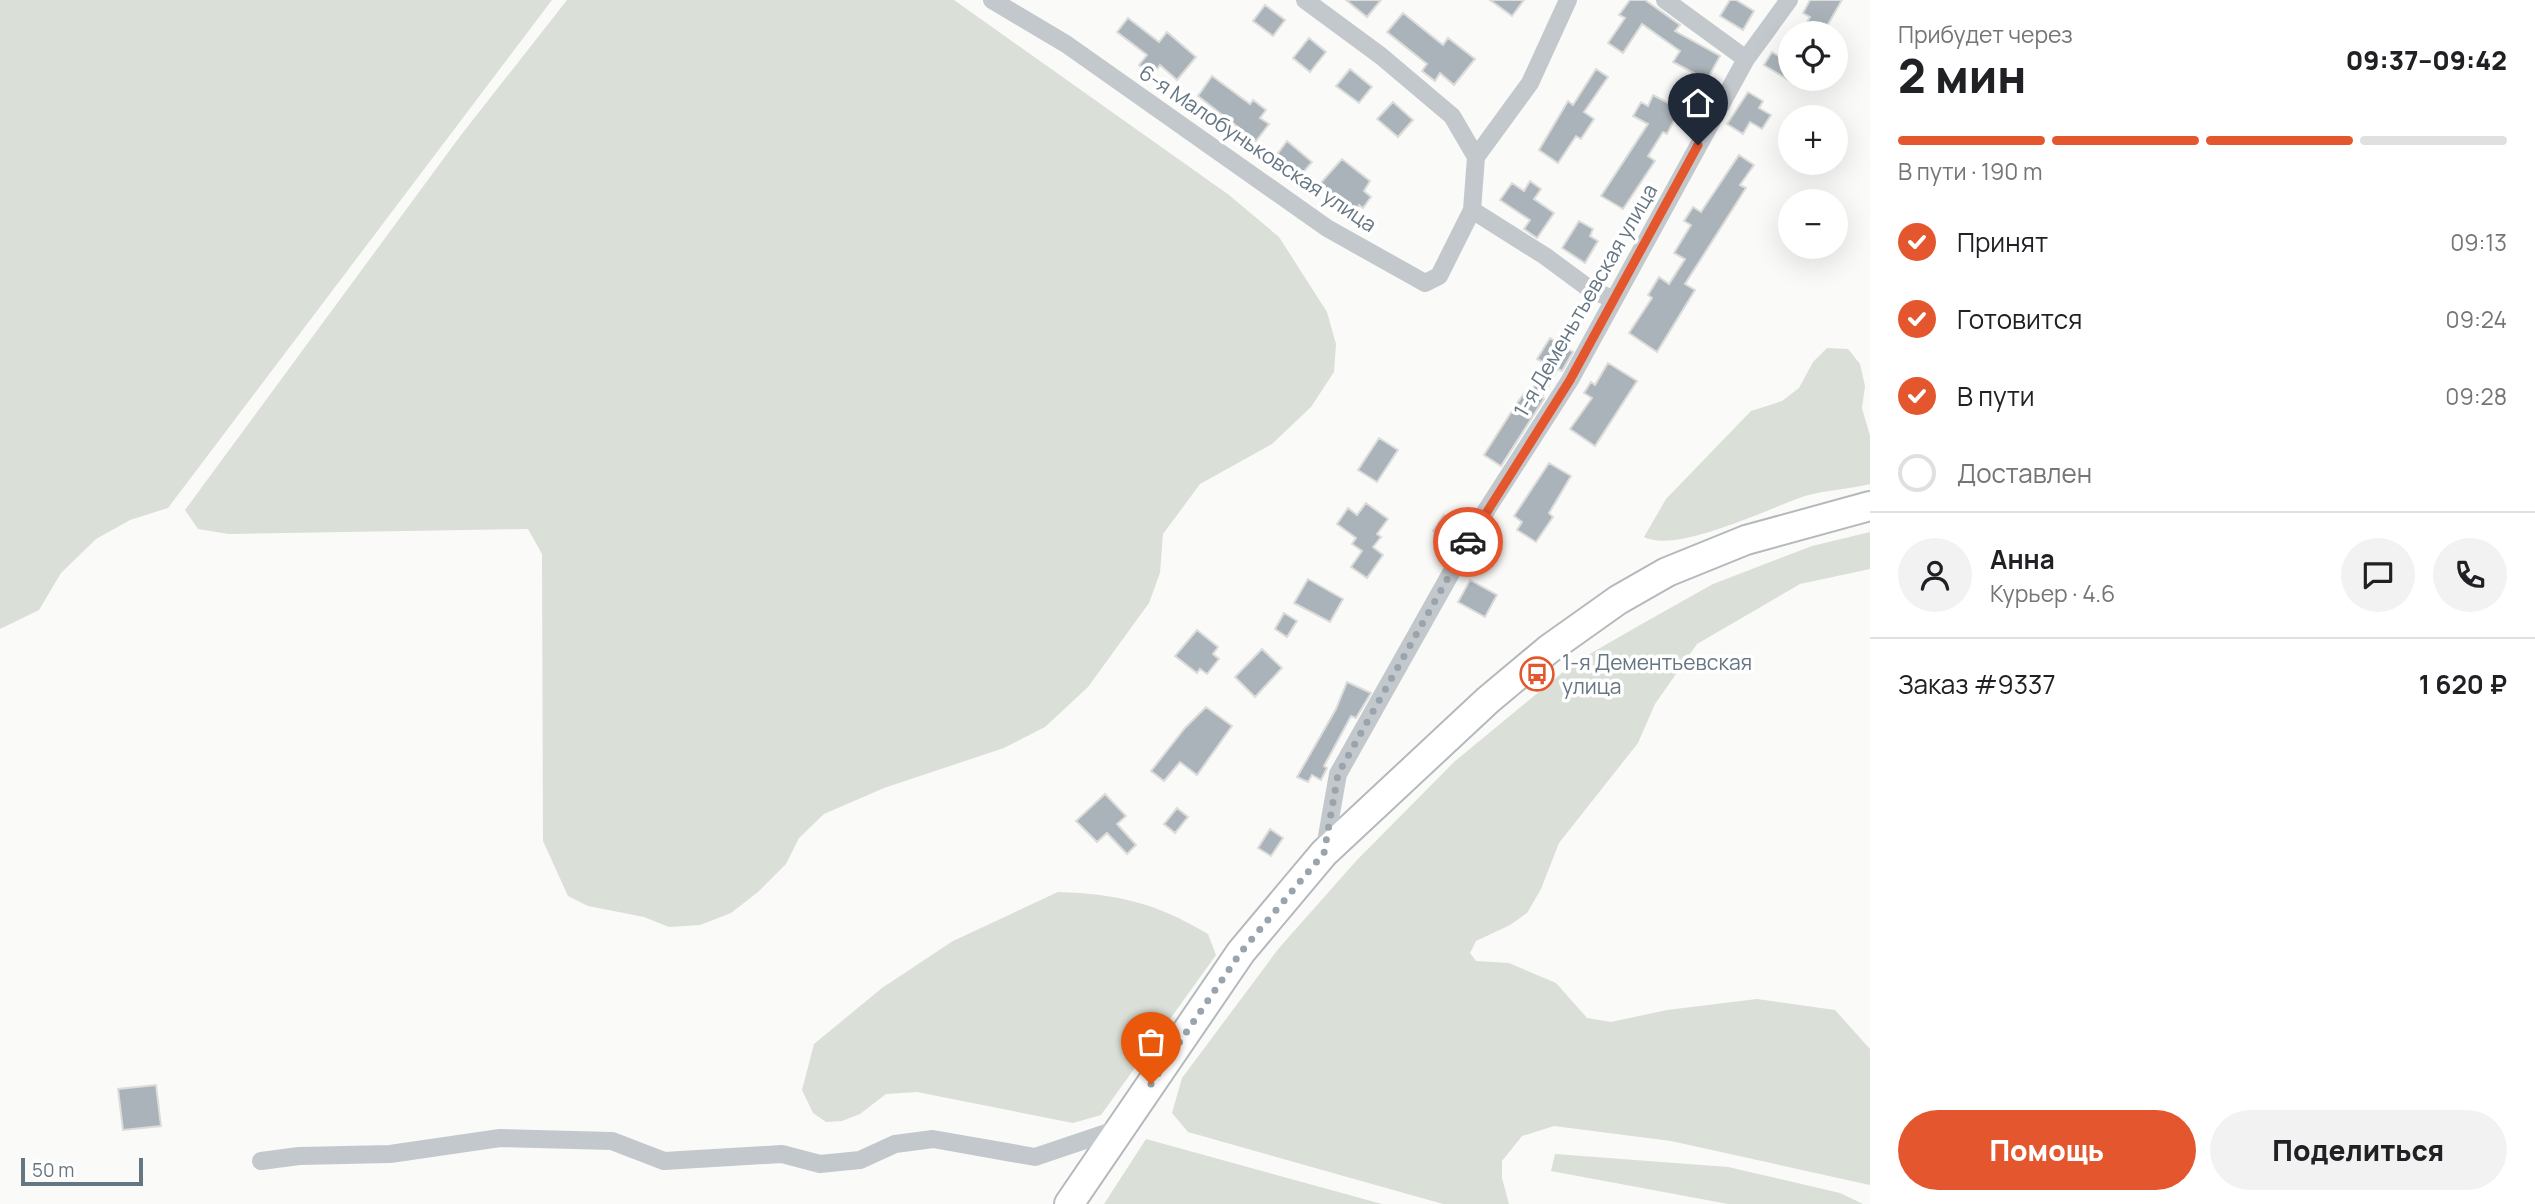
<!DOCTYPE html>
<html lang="ru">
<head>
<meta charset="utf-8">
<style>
  :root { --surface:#fff; --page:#f2f2f2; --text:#202124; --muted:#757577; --line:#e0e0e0; --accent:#e4572e }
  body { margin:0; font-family:Manrope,sans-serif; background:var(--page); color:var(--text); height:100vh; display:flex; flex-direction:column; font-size:26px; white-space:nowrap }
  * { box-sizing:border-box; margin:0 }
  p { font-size:23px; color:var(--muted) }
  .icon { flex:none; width:38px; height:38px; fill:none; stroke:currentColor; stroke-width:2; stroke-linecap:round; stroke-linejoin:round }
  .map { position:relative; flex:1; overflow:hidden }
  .details { display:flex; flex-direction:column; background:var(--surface); width:665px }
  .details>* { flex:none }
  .controls { position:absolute; left:1778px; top:21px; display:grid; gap:14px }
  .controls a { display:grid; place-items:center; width:70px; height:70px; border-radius:50%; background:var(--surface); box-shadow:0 7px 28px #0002; font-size:35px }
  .scale { position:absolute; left:21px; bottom:18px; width:122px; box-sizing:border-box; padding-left:7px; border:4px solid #657683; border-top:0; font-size:19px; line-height:24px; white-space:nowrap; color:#657683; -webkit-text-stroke:5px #fff; paint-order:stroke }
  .pin { position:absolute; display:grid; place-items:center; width:60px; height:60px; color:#fff; margin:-72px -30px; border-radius:50% 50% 50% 0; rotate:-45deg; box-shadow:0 0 7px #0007 }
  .pin .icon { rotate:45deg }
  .courier { position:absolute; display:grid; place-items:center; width:70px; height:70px; margin:-35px; border:5px solid #e4572e; border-radius:50%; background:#fff; color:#222; box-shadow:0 2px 9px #0007 }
  .headline em { font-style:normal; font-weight:800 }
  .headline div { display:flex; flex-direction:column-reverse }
  .headline { display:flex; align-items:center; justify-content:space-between; height:119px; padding:0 28px }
  h1 { font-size:46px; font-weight:800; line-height:52px }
  .bar { display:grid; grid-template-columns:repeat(4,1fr); gap:10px 7px; align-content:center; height:84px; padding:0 28px }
  .bar i { height:9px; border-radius:5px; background:var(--line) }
  .bar .active { background:var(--accent) }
  .bar p { grid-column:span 4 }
  .line { display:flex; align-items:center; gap:18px; padding:0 28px; border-top:2px solid var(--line) }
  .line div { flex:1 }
  .round { display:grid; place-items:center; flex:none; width:74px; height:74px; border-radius:37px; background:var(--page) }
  ol { padding:0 28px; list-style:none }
  li { display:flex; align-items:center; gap:21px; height:77px }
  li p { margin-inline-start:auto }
  li .icon { padding:7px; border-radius:50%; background:var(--accent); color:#fff; stroke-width:4 }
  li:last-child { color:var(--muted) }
  li i { width:38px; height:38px; border:4px solid var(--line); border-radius:50% }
  .cta { display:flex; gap:14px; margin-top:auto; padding:14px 28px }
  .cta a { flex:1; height:80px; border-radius:42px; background:var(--accent); color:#fff; font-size:28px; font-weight:800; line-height:80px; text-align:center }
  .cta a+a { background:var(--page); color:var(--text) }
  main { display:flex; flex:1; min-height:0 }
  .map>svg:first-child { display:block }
</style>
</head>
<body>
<main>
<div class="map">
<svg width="1870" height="1204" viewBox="0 0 1870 1204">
  <rect width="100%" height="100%" fill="#fafaf8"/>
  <path fill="#dadfd7" d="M0 0H552L168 508 130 520 96 539 61 573 39 610 0 629Z
    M567 0H954L1229 195 1279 237 1327 312 1336 344 1334 372 1311 407 1272 444 1200 484 1163 534 1160 573 1149 603 1088 687 1045 727 1004 748 884 788 824 814 799 838 786 864 758 892 731 913 700 925 669 927 644 917 588 906 568 896 543 841 542 554 528 529 229 534 198 529 185 510 461 135Z
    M1827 348 1848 349 1860 364 1865 386 1862 408 1870 436V484C1849 489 1826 490 1805 496 1769 508 1677 554 1644 537L1666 499 1751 411 1782 401 1799 388 1813 362Z
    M1870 532V569L1800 584 1697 644 1655 704 1638 743 1559 843 1541 889 1527 913 1510 925 1476 941 1470 953 1476 961 1509 963 1556 983 1587 1018 1611 1022 1667 1010 1757 999 1835 1010 1870 1049V1185L1671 1141 1554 1126 1522 1136 1502 1161V1178L1509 1204H1443L1188 1132 1172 1113 1182 1078 1279 948 1357 860 1454 762 1574 663 1640 625 1713 584 1812 546Z
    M1058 892C1119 894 1156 903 1208 934L1216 955 1101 1115 1073 1123 917 1092 886 1094 860 1114 842 1121 826 1122 813 1113 802 1090 814 1044 882 988 953 941Z
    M1146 1139 1382 1204H1104Z
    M1555 1154 1728 1167 1840 1193 1863 1204H1728L1551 1171Z"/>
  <path fill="#aab3b9" stroke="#dcdcda" stroke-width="2" d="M1346 0H1381L1367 17Z
    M1490 0H1524L1512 16Z
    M1630 0H1645L1680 25 1675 31 1720 56 1707 80 1673 62 1680 51 1642 24 1623 53 1608 43 1625 18 1619 15Z
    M1730 0H1736L1754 11 1743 30 1720 16Z
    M1810 0H1842L1823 33 1805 25 1810 17 1803 13Z
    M1265 5 1285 20 1273 36 1253 21Z
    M1403 13 1443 45 1448 38 1475 59 1454 85 1440 73 1435 81 1422 71 1427 64 1387 32Z
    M1128 18 1159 42 1167 32 1196 57 1177 80 1160 65 1152 76 1139 65 1147 55 1117 32Z
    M1309 38 1326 52 1310 72 1293 58Z
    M1772 52 1790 63V81L1764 65Z
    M1350 69 1372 87 1359 103 1336 86Z
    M1596 69 1608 77 1584 112 1594 119 1581 139 1576 136 1558 163 1539 150 1568 101 1573 105Z
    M1212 76 1250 104 1253 100 1266 110 1260 118 1269 124 1256 141 1198 96Z
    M1748 92 1763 101 1759 108 1771 115 1762 129 1750 122 1743 134 1727 124Z
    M1653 95 1680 109 1667 134 1663 132 1648 156 1655 161 1623 209 1601 196 1648 124 1633 116 1641 102 1648 106Z
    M1393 102 1413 120 1398 137 1377 119Z
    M1287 141 1312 162 1301 175 1276 156Z
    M1739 155 1754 165 1740 185 1746 188 1685 284 1695 290 1657 352 1629 333 1652 298 1648 295 1659 277 1669 284 1685 259 1674 253 1691 225 1684 221 1693 207 1701 212Z
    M1342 159 1370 181 1364 191 1371 197 1363 208 1359 205 1356 210 1350 205 1347 210 1317 187Z
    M1530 181 1541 189 1534 199 1554 213 1537 238 1524 229 1530 220 1500 200 1512 183 1524 191Z
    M1579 221 1593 229 1590 236 1598 241 1585 263 1562 248Z
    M1550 338 1573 352 1562 371 1558 369 1542 397 1544 399 1501 466 1484 455 1517 403 1528 388 1532 390 1547 364 1537 359Z
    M1608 363 1637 381 1595 446 1570 429 1592 398 1584 393 1591 382 1595 385Z
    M1379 438 1398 450 1377 482 1358 470Z
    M1549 463 1571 476 1549 513 1553 517 1536 542 1517 530 1522 522 1514 516Z
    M1366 503 1388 519 1377 534 1381 537 1373 547 1383 555 1367 578 1351 567 1362 551 1352 544 1356 538 1337 524 1348 508 1357 515Z
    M1444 515 1463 528 1454 545 1433 531Z
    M1308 579 1343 599 1330 622 1294 603Z
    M1470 580 1497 595 1485 617 1458 602Z
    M1284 613 1297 621 1287 637 1275 629Z
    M1197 630 1218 647 1213 654 1219 659 1207 674 1200 669 1197 673 1175 656Z
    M1262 649 1282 668 1255 697 1235 677Z
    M1347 682 1371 693 1356 718 1351 716 1324 766 1327 768 1321 780 1312 775 1308 782 1297 777 1336 709Z
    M1206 707 1232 726 1197 775 1180 762 1164 781 1151 771 1185 728Z
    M1105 794 1126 816 1117 824 1136 845 1127 854 1107 833 1097 842 1076 821Z
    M1177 808 1188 817 1175 833 1164 824Z
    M1270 829 1283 838 1271 856 1258 848Z
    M156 1085 161 1126 123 1130 118 1089Z"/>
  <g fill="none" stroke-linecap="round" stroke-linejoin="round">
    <defs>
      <path id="trunk" d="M1069 1204 1241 952 1324 853 1488 700 1549 649 1618 600 1667 572 1746 540 1870 506"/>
    </defs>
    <use href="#trunk" stroke="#b4b9bd" stroke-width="32"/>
    <path stroke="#c3c8cc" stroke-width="18" d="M992 0 1066 44 1327 228 1425 283 1439 276 1472 210
      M1305 0 1381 56 1452 116 1476 157
      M1568 0 1530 83 1476 157 1472 210 1545 256 1591 290 1613 299
      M1665 0 1746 59
      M1324 853 1338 774 1487 509 1570 380 1746 59 1789 0
      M261 1161 299 1156 390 1154 500 1138 612 1141 664 1161 782 1154 820 1164 860 1160 895 1144 933 1139 1035 1157 1118 1129"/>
    <use href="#trunk" stroke="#fff" stroke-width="28"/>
  </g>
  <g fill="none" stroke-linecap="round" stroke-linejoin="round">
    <path stroke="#99a4ac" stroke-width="7" stroke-dasharray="0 12.6" d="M1151 1084 1241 952 1324 853 1338 774 1468 542"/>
    <path stroke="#e4572e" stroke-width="9" d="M1468 542 1570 380 1698 145"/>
  </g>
  <defs>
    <symbol id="bus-ring" viewBox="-11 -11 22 22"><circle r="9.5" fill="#fff" stroke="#e4572e" stroke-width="1.5"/><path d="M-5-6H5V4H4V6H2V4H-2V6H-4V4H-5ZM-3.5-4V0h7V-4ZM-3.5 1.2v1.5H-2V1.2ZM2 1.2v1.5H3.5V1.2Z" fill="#e4572e"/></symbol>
  </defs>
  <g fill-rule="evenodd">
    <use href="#bus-ring" x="1518" y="655" width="38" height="38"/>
  </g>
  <g text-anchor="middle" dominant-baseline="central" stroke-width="7" stroke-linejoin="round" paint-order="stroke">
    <g font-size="21" fill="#657683" stroke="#fff">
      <text transform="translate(1258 148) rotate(34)">6-я Малобуньковская улица</text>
      <text transform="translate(1585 300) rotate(-60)">1-я Деменьтьевская улица</text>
    </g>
    <g font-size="21" fill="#657683" stroke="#fff" text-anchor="start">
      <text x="1562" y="662">1-я Дементьевская<tspan x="1562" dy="24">улица</tspan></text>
    </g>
  </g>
</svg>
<div class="controls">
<a><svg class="icon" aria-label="locate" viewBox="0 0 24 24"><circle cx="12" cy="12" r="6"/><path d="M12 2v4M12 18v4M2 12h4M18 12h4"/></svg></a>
<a>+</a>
<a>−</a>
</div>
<div class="scale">50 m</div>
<div class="pin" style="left:1151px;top:1084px;background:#ea580c"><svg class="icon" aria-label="bag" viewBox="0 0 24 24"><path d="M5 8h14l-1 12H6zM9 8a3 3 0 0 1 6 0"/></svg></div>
<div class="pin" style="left:1698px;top:145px;background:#1f2937"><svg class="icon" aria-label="home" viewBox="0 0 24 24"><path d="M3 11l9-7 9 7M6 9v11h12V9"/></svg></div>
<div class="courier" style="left:1468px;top:542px"><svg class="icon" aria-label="car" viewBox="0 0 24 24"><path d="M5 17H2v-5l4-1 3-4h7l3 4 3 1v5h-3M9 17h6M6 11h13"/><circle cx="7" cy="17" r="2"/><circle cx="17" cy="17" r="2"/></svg></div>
</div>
<section class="details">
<div class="headline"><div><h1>2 мин</h1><p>Прибудет через</p></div><em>09:37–09:42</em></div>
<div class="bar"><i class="active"></i><i class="active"></i><i class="active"></i><i></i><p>В пути · 190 m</p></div>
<ol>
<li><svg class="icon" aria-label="check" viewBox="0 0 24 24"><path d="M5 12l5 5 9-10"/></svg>Принят<p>09:13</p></li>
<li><svg class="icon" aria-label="check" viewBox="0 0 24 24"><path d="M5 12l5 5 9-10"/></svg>Готовится<p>09:24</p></li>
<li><svg class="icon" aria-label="check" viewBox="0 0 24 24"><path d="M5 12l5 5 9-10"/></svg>В пути<p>09:28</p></li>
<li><i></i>Доставлен</li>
</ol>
<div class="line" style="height:126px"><a class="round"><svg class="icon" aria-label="person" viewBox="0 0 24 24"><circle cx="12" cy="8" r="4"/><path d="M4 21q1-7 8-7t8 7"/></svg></a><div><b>Анна</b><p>Курьер · 4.6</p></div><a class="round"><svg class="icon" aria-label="chat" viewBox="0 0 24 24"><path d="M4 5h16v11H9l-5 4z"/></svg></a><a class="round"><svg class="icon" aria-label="phone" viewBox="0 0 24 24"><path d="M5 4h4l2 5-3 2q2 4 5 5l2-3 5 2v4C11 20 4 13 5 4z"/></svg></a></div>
<div class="line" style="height:91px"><div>Заказ #9337</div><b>1 620 ₽</b></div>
<div class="cta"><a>Помощь</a><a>Поделиться</a></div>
</section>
</main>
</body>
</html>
